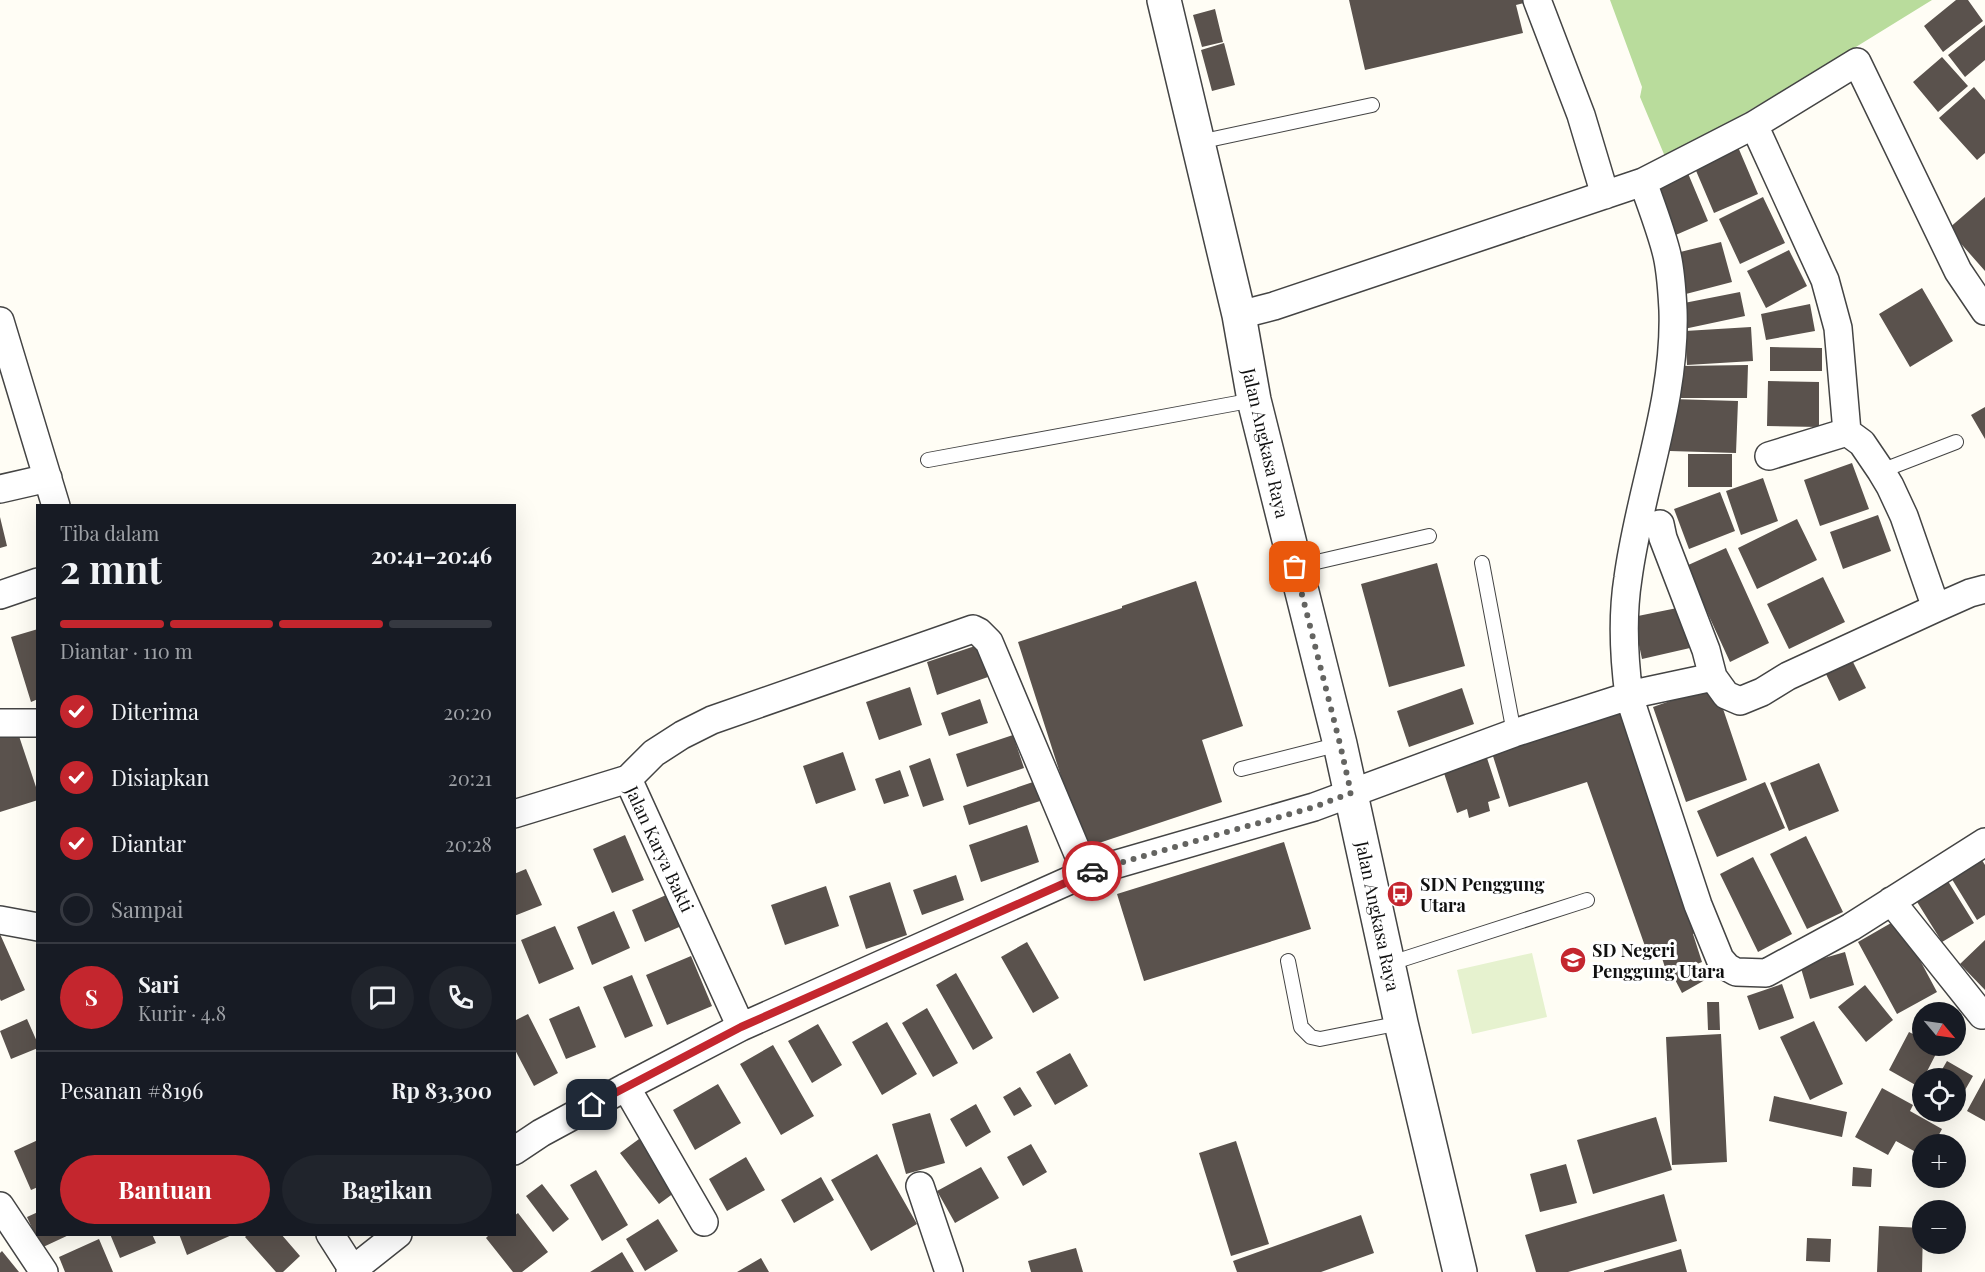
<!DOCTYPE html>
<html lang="id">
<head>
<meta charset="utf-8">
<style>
  :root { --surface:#171b24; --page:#20242c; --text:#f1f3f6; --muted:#9ea1a6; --line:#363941; --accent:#c4262e }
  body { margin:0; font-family:"Playfair Display",serif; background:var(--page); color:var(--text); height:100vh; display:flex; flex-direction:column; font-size:22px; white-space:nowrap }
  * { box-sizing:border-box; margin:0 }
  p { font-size:20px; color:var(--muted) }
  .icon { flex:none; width:33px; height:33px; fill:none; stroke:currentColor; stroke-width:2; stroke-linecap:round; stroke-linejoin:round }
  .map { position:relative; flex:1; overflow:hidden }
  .details { position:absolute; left:36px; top:504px; width:480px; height:732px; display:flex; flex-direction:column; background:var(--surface); border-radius:0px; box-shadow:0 6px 24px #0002 }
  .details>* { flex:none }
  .needle { width:39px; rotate:119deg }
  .controls { position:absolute; left:1912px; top:1002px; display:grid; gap:12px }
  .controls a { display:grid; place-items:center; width:54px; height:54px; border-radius:50%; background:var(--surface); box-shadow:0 6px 24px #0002; font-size:30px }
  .pin { position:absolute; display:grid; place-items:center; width:51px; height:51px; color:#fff; margin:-26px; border-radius:12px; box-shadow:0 3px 9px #0006 }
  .courier { position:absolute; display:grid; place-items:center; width:60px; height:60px; margin:-30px; border:4px solid #c4262e; border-radius:50%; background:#fff; color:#222; box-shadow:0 2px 8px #0007 }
  .headline em { font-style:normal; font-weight:700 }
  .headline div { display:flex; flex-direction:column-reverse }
  .headline { display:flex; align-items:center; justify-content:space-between; height:102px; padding:0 24px }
  h1 { font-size:39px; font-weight:700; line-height:45px }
  .bar { display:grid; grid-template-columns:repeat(4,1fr); gap:9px 6px; align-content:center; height:72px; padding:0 24px }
  .bar i { height:8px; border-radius:4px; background:var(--line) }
  .bar .selected { background:var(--accent) }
  .bar p { grid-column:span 4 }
  .line { display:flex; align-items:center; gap:15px; padding:0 24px; border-top:2px solid var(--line) }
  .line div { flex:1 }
  .round { display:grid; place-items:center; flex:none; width:63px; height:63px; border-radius:32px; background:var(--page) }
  ol { padding:0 24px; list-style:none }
  li { display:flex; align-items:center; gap:18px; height:66px }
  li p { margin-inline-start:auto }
  li .icon { padding:6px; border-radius:50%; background:var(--accent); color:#fff; stroke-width:4 }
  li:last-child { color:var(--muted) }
  li i { width:33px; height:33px; border:3px solid var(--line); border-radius:50% }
  .button { display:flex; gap:12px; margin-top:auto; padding:12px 24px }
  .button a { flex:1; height:69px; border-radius:36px; background:var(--accent); color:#fff; font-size:24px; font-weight:700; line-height:69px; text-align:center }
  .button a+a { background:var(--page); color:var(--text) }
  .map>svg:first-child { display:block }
</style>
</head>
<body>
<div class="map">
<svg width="1985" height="1272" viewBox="0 0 1985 1272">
  <rect width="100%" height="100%" fill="#fffdf5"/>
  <path fill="#b9dc9c" d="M1610 0H1932L1817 71 1666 159 1640 97 1642 87Z"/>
  <path fill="#e6f2cf" d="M1532 953 1547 1017 1472 1034 1457 970Z"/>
  <path fill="#5a524d" d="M1349 0H1532V1L1516 5 1523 33 1365 70Z
    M1956 0H1968L1983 21 1943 52 1924 26Z
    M1215 9 1223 42 1202 47 1193 15Z
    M1985 25V60L1965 77 1948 55Z
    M1224 43 1235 85 1212 91 1201 50Z
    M1942 57 1968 86 1938 112 1913 82Z
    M1974 87 1985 100V153L1977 160 1939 118Z
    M1738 147 1758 194 1714 213 1694 166Z
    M1687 171 1708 221 1671 237 1651 186Z
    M1763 197 1785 243 1740 264 1719 219Z
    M1985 197V271L1948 229Z
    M1721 242 1732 282 1682 295 1672 254Z
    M1789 250 1807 286 1766 308 1747 271Z
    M1922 288 1953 341 1910 367 1879 314Z
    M1740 292 1745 316 1684 329 1679 304Z
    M1810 304 1815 331 1766 340 1761 314Z
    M1751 327 1753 361 1687 365 1685 331Z
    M1770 347 1822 348V371H1770Z
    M1748 365 1747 398H1678L1679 366Z
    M1768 381 1819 382V427L1767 426Z
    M1671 399 1738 401 1736 453 1670 451Z
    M1985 407V439L1971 415Z
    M1688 454H1732V487H1688Z
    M1852 463 1869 509 1820 526 1804 480Z
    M1763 478 1778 521 1741 535 1726 491Z
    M1720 492 1735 531 1689 549 1674 509Z
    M1878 515 1891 551 1843 569 1830 532Z
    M0 517 7 546 0 548Z
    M1797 519 1817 560 1757 589 1738 548Z
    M1726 548 1769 643 1730 662 1686 566Z
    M1437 563 1465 666 1389 687 1361 584Z
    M1823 577 1845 622 1789 649 1767 604Z
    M1196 581 1243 726 1202 740 1222 802 1084 848 1018 642 1122 608V606Z
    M1682 607 1690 648 1642 659 1633 617Z
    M38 629V699L31 702 11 637Z
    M978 645 988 677 937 695 927 662Z
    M1852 660 1866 688 1839 701 1825 672Z
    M1715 685 1747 780 1686 802 1653 707Z
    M910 687 922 725 879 740 866 702Z
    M1462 688 1474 724 1409 747 1397 711Z
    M980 699 988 723 949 736 941 713Z
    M1623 709 1696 932 1693 934 1702 962 1697 964 1705 980 1682 993 1671 972 1667 974 1658 945 1646 949 1587 782 1509 807 1492 753Z
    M15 724 38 793V800L0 812V729Z
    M1013 735 1024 768 967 787 956 754Z
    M843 752 856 790 816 804 803 766Z
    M1486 755 1500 798 1488 802 1490 811 1469 818 1467 809 1457 813 1443 770Z
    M930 758 944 800 923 807 909 766Z
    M1819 763 1839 811 1789 831 1770 783Z
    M900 770 909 796 884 804 875 779Z
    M1033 782 1040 801 969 825 963 806Z
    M1765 782 1785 828 1717 857 1697 811Z
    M1027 825 1039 862 981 882 969 845Z
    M625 835 644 880 612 893 593 849Z
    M1806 836 1843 912 1807 929 1770 854Z
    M1284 842 1311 929 1144 981 1117 894Z
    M1753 857 1792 934 1758 952 1720 874Z
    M1980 857 1985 865V915L1977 920 1950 876Z
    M526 869 542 905 514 916V874Z
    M956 875 964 900 922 915 913 890Z
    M1946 878 1974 923 1942 942 1914 897Z
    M890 882 907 935 866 949 849 896Z
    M826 886 839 926 785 945 771 905Z
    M673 892 686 924 645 942 632 910Z
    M614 911 630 948 592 965 577 927Z
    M1898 919 1937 992 1897 1014 1858 942Z
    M555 926 574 969 539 984 521 940Z
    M0 934 25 990 1 1001 0 999Z
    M1985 940V990L1960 964Z
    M1027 942 1059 998 1033 1013 1001 957Z
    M1845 952 1854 985 1810 999 1800 965Z
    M691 956 712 1006 667 1025 646 975Z
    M956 973 993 1038 973 1050 936 985Z
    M632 975 653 1026 625 1038 603 987Z
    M1782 984 1794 1018 1759 1030 1747 996Z
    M1865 985 1893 1020 1866 1042 1838 1007Z
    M1707 1002H1719L1720 1030H1708Z
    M579 1006 596 1047 566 1059 549 1019Z
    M927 1008 958 1063 933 1077 902 1023Z
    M528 1014 558 1073 534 1086 514 1048V1021Z
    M27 1019 38 1044V1048L11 1059 0 1031Z
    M1814 1021 1843 1084 1810 1100 1780 1037Z
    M887 1022 917 1074 882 1095 852 1042Z
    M818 1024 842 1065 812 1083 788 1041Z
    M1909 1032 1923 1039V1046H1934L1939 1048 1919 1087 1889 1070Z
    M1721 1034 1727 1162 1672 1165 1666 1037Z
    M773 1045 814 1116 781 1135 740 1064Z
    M1070 1053 1088 1086 1055 1105 1036 1072Z
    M1947 1061 1973 1076 1956 1106V1078H1937Z
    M1985 1078V1121L1967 1111Z
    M718 1084 741 1123 695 1150 673 1110Z
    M1020 1087 1032 1106 1014 1116 1003 1097Z
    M1882 1088 1913 1105 1910 1111 1942 1129 1934 1144H1923V1156L1896 1141 1888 1155 1855 1137Z
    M1774 1096 1847 1112 1842 1137 1769 1121Z
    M976 1104 991 1132 966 1147 950 1119Z
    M930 1113 945 1163 906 1174 892 1124Z
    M1656 1117 1672 1170 1593 1194 1577 1140Z
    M639 1139 678 1190 659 1204 620 1153Z
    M38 1140V1187L31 1190 14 1151Z
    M1236 1141 1269 1244 1231 1256 1199 1153Z
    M1031 1144 1047 1172 1023 1186 1007 1157Z
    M877 1154 917 1224 871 1251 831 1180Z
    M746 1157 765 1190 727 1211 709 1179Z
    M1566 1164 1577 1203 1540 1212 1530 1174Z
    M981 1167 999 1198 955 1223 937 1191Z
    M1853 1167 1872 1169 1871 1187 1852 1186Z
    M596 1170 628 1225 602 1241 570 1185Z
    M821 1177 834 1200 794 1223 781 1200Z
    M542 1184 569 1219 553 1232 526 1196Z
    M1664 1194 1677 1241 1568 1272H1536L1525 1235Z
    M38 1212V1234H71L41 1248 27 1217Z
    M518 1213 548 1252 522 1272H513L486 1238 490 1234H514V1216Z
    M1361 1215 1374 1253 1321 1272H1237L1233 1261Z
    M658 1219 678 1251 645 1271 626 1239Z
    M1879 1226 1923 1228 1922 1272H1877Z
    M110 1234H152L156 1243 120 1258Z
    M179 1234H234L187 1255Z
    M248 1234H281L300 1256 283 1272H276L245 1237Z
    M1807 1238 1831 1239 1830 1262 1806 1261Z
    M99 1239 113 1272H65L59 1257Z
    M1076 1248 1083 1272H1031L1028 1261Z
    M1681 1249 1687 1272H1604V1271Z
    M2 1251 19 1272H0V1253Z
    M622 1252 634 1272H590Z
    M761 1258 769 1272H737Z"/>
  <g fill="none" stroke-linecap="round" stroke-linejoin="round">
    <defs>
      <path id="service" d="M1199 142 1372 105
        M928 460 1254 400
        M1881 471 1956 442
        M1482 563 1514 733
        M1295 567 1429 536
        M1241 769 1340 744
        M1288 961 1301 1027 1311 1037 1320 1039 1401 1023
        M1388 964 1587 900"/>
      <path id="minor" d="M1537 0 1581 115 1605 195
        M1754 125 1825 280 1838 328 1847 432 1862 443 1881 471 1890 486 1904 516 1936 608
        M1643 182C1651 205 1660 228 1666 251 1671 269 1672 292 1673 310 1676 402 1640 488 1628 578 1622 616 1624 658 1629 696L1698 905 1720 959 1727 967 1736 972 1766 973 1851 927 1985 842
        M1239 315 1274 306 1643 182 1754 125 1857 62 1958 271 1985 311
        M0 321 56 506
        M1769 456 1847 432
        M0 489 48 478
        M1660 524 1663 538 1706 650 1713 677
        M0 595 38 582
        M0 723H38
        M628 779 741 1027
        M514 814 628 779 654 753 682 735 712 720 973 629 979 632 989 642 1086 873
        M1891 901 1982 1015
        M0 920 38 927
        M626 1087 704 1222
        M514 1151 541 1133 626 1087 741 1027 1086 873 1314 807 1514 733 1638 693 1713 677 1726 695 1740 701 1762 692 1788 676 1936 608 1970 593 1985 589
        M920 1186 949 1272
        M0 1206 44 1272
        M330 1234 353 1270
        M350 1272 398 1234"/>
      <path id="tertiary" d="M1164 0 1239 315 1254 400 1340 744 1401 1023 1460 1272"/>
    </defs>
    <use href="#service" stroke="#444" stroke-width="16"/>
    <use href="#minor" stroke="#444" stroke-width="30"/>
    <use href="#tertiary" stroke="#444" stroke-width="36"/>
    <use href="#service" stroke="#fff" stroke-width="14"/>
    <use href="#minor" stroke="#fff" stroke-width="27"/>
    <use href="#tertiary" stroke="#fff" stroke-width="33"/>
  </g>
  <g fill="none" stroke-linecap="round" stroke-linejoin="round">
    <path stroke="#646461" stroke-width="6" stroke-dasharray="0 10.8" d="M1092 871 1314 807 1351 793 1340 744 1295 567"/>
    <path stroke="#c4262e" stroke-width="8" d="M592 1105 741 1027 1092 871"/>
  </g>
  <defs>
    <symbol id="bus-disc" viewBox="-11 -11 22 22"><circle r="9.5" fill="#c4262e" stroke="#fff"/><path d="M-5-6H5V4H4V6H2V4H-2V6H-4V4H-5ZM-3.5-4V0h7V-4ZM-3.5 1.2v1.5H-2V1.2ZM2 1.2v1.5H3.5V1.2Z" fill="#fff"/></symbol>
    <symbol id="school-disc" viewBox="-11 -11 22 22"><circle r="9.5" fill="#c4262e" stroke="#fff"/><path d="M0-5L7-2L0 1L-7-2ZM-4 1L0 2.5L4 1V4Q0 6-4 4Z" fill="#fff"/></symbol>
  </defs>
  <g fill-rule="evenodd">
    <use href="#bus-disc" x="1385" y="879" width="30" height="30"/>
    <use href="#school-disc" x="1558" y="945" width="30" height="30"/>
  </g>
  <g text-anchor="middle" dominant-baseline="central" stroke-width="6" stroke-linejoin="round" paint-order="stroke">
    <g font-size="18" fill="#111" stroke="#fff">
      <text transform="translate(1266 443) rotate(77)">Jalan Angkasa Raya</text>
      <text transform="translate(660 849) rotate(65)">Jalan Karya Bakti</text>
      <text transform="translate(1378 916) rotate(78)">Jalan Angkasa Raya</text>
    </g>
    <g font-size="18" font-weight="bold" fill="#111" stroke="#fff" text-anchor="start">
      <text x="1420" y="884">SDN Penggung<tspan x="1420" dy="21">Utara</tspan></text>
      <text x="1592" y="950">SD Negeri<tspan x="1592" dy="21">Penggung Utara</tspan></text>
    </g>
  </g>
</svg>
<div class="controls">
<a><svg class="needle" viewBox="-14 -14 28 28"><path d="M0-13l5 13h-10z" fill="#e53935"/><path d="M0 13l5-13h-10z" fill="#9ea1a6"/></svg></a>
<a><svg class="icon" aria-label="locate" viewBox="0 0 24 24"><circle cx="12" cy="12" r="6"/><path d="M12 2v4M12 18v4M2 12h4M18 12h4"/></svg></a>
<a>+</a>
<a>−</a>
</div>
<div class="pin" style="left:1295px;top:567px;background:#ea580c"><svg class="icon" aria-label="bag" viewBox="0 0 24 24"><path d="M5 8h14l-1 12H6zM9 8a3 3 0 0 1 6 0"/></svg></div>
<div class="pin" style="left:592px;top:1105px;background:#1f2937"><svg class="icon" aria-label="home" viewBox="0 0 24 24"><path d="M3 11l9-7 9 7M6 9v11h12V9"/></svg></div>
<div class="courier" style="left:1092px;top:871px"><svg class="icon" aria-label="car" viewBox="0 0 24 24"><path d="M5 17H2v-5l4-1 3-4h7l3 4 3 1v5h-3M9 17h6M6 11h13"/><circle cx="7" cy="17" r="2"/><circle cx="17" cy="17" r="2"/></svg></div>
<section class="details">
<div class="headline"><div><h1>2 mnt</h1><p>Tiba dalam</p></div><em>20:41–20:46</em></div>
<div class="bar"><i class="selected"></i><i class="selected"></i><i class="selected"></i><i></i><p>Diantar · 110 m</p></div>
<ol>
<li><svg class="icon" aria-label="check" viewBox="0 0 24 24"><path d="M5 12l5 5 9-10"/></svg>Diterima<p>20:20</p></li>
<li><svg class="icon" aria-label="check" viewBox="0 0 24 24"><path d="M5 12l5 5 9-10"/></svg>Disiapkan<p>20:21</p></li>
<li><svg class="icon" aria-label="check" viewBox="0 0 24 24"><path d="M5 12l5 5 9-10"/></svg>Diantar<p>20:28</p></li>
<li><i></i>Sampai</li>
</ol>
<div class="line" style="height:108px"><b class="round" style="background:var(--accent);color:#fff">S</b><div><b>Sari</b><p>Kurir · 4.8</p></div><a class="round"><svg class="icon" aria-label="chat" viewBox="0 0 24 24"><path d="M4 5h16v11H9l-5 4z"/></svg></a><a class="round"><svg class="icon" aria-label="phone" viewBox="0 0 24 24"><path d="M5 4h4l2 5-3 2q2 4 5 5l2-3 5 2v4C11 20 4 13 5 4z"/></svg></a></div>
<div class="line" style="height:78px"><div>Pesanan #8196</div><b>Rp 83,300</b></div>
<div class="button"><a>Bantuan</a><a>Bagikan</a></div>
</section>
</div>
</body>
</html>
